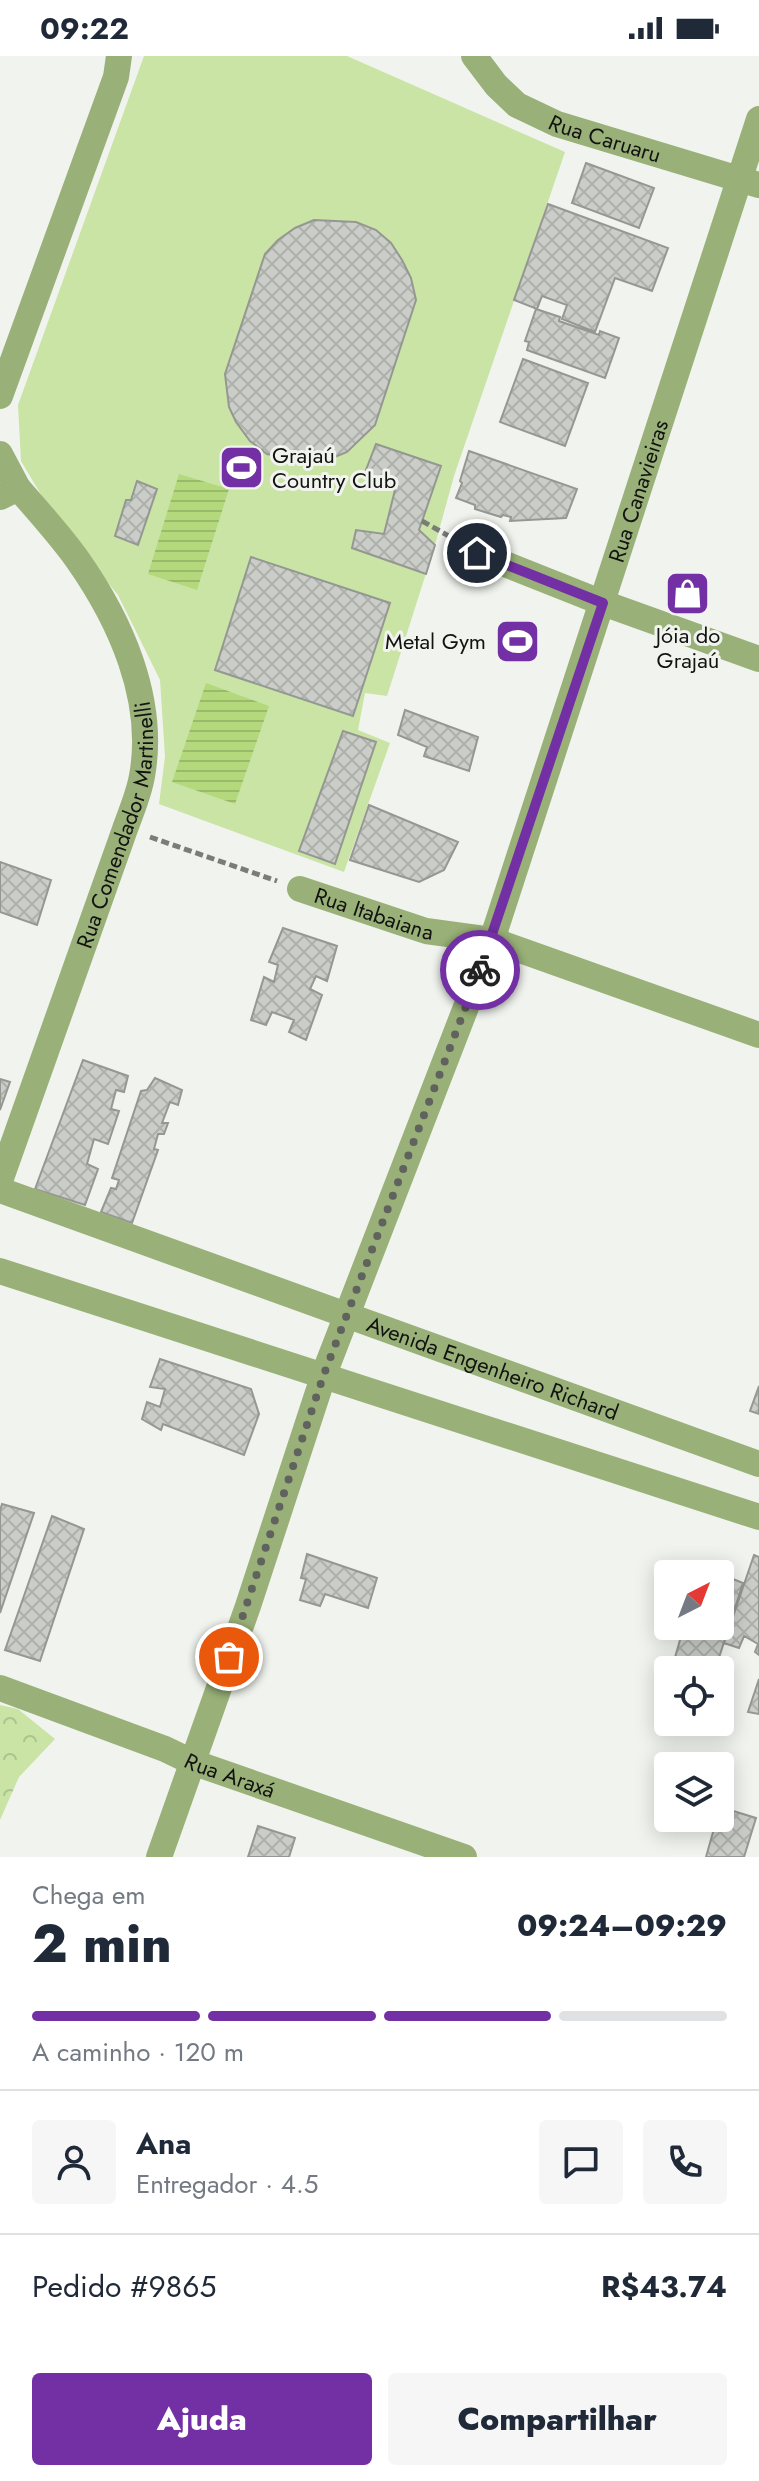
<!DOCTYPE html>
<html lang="pt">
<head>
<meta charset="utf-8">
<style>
  :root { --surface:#fff; --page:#f6f6f7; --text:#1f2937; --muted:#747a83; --line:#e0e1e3; --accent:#7330a5 }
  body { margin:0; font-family:Jost,sans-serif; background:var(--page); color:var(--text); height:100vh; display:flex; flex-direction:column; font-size:30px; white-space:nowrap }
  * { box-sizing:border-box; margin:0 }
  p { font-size:26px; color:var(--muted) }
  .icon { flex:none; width:44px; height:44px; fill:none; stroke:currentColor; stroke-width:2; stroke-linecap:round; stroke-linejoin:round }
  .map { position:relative; height:1801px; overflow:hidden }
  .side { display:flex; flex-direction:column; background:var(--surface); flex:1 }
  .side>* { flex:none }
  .needle { width:52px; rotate:42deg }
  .buttons { position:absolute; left:654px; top:1504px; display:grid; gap:16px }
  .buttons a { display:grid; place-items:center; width:80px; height:80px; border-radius:8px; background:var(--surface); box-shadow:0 4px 20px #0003; font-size:40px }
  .pin { position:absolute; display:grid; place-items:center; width:68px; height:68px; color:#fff; margin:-34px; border:4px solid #fff; border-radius:50%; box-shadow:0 2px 8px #0007 }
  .courier { position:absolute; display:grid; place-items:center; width:80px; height:80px; margin:-40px; border:6px solid #7330a5; border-radius:50%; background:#fff; color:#222; box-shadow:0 2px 10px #0007 }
  .head em { font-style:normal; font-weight:800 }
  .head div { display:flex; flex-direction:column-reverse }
  .head { display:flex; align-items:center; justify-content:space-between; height:136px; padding:0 32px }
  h1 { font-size:52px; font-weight:800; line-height:60px }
  .bar { display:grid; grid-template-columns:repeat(4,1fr); gap:12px 8px; align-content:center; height:96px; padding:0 32px }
  .bar i { height:10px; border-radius:6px; background:var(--line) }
  .bar .selected { background:var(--accent) }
  .bar p { grid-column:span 4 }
  .line { display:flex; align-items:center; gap:20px; padding:0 32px; border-top:2px solid var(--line) }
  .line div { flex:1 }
  .round { display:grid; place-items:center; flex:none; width:84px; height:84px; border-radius:8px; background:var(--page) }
  .action { display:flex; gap:16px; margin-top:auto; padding:16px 32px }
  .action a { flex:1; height:92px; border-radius:8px; background:var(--accent); color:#fff; font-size:32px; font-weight:800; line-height:92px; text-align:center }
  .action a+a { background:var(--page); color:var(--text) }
  .status { display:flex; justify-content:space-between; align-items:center; height:56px; padding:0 40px; background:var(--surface); direction:ltr }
  .status svg { height:22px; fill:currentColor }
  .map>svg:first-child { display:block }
</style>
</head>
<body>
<div class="status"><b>09:22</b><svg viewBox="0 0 49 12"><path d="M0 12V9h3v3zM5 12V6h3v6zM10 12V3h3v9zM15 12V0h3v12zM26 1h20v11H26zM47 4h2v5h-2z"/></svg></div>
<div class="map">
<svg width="759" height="1801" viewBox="0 0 759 1801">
  <defs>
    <pattern id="forest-crowns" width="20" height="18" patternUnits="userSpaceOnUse" patternTransform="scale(2)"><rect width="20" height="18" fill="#c9e4a5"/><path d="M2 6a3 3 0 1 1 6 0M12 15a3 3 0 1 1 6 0" fill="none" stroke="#acc38d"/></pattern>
    <pattern id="water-rules" width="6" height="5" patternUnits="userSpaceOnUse" patternTransform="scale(2)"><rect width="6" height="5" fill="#b4d97d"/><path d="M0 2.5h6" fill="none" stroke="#9ab96b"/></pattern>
    <pattern id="building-cross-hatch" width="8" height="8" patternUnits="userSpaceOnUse" patternTransform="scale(2)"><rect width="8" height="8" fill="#cbcec8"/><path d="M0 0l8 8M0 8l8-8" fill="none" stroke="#adb0ab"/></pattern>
  </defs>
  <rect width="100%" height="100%" fill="#f1f4ee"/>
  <path fill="url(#forest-crowns)" d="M0 1649 18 1653 55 1683 19 1721 0 1764Z"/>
  <path fill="#c9e4a5" d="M144 0H347L565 96 454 420 435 489 387 640 365 637 358 674 390 687 344 816 159 748 165 701 160 624 118 539 59 469 21 405 18 349Z"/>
  <path fill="url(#water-rules)" d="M179 418 229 433 197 534 148 518Z
    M206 627 269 650 235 748 172 726Z"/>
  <path fill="url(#building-cross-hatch)" stroke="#959792" stroke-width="2" d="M586 107 654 132 639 172 572 147Z
    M548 148 668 192 652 235 615 222 595 276 562 263 567 249 542 240 537 253 514 244Z
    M314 164 356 166 376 174 391 187 402 204 411 222 416 244 375 369 347 396 330 403 304 407 267 398 250 385 236 366 229 351 225 318 265 198 278 184 295 172Z
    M536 253 560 261 559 265 599 279 600 275 619 282 605 322 527 294 529 286 525 285Z
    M523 303 588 327 565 390 500 366Z
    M376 388 441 410 419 474 435 489 426 518 352 492 356 474 384 478 395 434 364 419Z
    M469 395 577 433 566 462 510 465 511 461 503 459 501 461 475 453V449L456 442 462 427 460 425Z
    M137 425 157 433 138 489 115 480 126 444H131Z
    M251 501 390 547 353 660 215 614Z
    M405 654 478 681 469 715 424 700 427 691 398 679Z
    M343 675 376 686 335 808 299 795Z
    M369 749 458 786 444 814 419 826 350 804Z
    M0 806 51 824 37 869 0 856Z
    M283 872 337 890 327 925 316 920 310 933 322 939 306 984 289 976 294 964 272 956 266 969 251 964 264 921 274 926 278 909 269 906Z
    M83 1004 128 1020 124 1036 116 1034 111 1053 119 1055 108 1088 94 1083 87 1108 98 1113 85 1149 35 1133Z
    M155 1022 182 1034 178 1049 170 1046 162 1067H168L164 1078H158L154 1093 158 1094 132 1167 101 1156 111 1132 116 1133 119 1124 112 1122 141 1035 147 1034Z
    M0 1023 10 1026 0 1054Z
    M160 1303 251 1333 259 1358 244 1399 163 1368 161 1374 142 1363 147 1346 160 1351 165 1333 150 1331Z
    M759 1330V1358L750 1355Z
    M2 1448 34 1457 0 1557V1455Z
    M52 1460 84 1473 40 1605 5 1594Z
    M307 1498 377 1522 368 1552 325 1538 320 1550 300 1544 306 1523 301 1522Z
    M754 1499 759 1501V1599L755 1596 758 1588 744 1580 739 1592 724 1587Z
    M706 1512 743 1527 715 1614H677L672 1612 682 1577 702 1583 706 1570H720V1518H704Z
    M759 1623V1658L748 1656Z
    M720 1751 756 1762 744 1801H706L717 1762H720Z
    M258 1770 295 1782 289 1801H248Z"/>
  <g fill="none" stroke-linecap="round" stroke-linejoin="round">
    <path stroke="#7a7c78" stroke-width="5" stroke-dasharray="8 4" stroke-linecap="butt" d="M422 465 456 484
      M150 781 277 825"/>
    <g stroke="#99b178" stroke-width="26">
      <path id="s1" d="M474 0 496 29 517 49 557 68 759 129"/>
      <path d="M0 340 116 21 119 0"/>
      <path d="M0 398 18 432 0 441"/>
      <path d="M477 497 603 547 759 603"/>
      <path id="s2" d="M300 833 426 875 492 884 759 979"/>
      <path id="s3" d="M0 1125 125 773C131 756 139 738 142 720 156 643 120 564 77 503 59 478 38 455 18 432"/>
      <path id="s4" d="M0 1134 759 1408"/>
      <path d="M0 1215 759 1461"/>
      <path id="s5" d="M0 1632 165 1693 192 1706 464 1801"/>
      <path id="s6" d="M159 1801 248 1550 324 1318 492 884 759 63"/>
    </g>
  </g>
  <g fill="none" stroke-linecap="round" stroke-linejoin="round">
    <path stroke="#60625e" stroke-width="8" stroke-dasharray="0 14.4" d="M229 1601 324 1318 480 914"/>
    <path stroke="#7330a5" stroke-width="10" d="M477 497 603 547 480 914"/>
  </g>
  <defs>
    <symbol id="stadium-square" viewBox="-11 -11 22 22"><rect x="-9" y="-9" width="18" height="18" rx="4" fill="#7330a5" stroke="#f1f4ee"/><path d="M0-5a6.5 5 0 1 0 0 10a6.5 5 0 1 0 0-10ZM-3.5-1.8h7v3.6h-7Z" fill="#fff"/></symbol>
    <symbol id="shop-square" viewBox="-11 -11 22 22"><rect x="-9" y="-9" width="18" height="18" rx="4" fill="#7330a5" stroke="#f1f4ee"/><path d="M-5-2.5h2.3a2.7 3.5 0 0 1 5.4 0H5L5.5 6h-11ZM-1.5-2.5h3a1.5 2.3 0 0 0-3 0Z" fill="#fff"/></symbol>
  </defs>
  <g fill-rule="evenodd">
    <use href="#stadium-square" x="216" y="386" width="51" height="51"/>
    <use href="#shop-square" x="662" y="512" width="51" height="51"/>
    <use href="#stadium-square" x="492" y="560" width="51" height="51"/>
  </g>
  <g text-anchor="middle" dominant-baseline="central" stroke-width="6" stroke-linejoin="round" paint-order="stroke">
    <g font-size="22" fill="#121311" stroke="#f1f4ee">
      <text stroke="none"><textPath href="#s1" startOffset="160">Rua Caruaru</textPath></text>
      <text stroke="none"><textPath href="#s6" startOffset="1448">Rua Canavieiras</textPath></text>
      <text stroke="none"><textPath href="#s3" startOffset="376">Rua Comendador Martinelli</textPath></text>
      <text stroke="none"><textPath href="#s2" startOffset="78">Rua Itabaiana</textPath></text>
      <text stroke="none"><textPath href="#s4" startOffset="524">Avenida Engenheiro Richard</textPath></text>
      <text stroke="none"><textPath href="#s5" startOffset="246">Rua Araxá</textPath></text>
    </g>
    <g font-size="22" fill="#121311" stroke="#f1f4ee" text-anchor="start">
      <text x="272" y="399">Grajaú<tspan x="272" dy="25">Country Club</tspan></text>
      <text x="688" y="579" text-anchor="middle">Jóia do<tspan x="688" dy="25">Grajaú</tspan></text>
      <text x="486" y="585" text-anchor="end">Metal Gym</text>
    </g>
  </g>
</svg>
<div class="buttons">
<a><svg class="needle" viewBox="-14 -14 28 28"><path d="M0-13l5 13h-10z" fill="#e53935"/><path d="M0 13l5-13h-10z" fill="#747a83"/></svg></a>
<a><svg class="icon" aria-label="locate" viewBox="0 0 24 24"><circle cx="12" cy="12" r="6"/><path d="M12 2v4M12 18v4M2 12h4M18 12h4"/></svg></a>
<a><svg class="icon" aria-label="layers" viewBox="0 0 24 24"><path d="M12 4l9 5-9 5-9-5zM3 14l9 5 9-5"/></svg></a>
</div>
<div class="pin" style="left:229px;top:1601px;background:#ea580c"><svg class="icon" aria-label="bag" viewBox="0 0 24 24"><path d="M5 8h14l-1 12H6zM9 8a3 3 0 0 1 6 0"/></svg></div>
<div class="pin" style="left:477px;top:497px;background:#1f2937"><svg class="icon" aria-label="home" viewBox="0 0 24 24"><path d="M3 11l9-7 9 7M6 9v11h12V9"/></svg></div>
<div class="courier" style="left:480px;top:914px"><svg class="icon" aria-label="bike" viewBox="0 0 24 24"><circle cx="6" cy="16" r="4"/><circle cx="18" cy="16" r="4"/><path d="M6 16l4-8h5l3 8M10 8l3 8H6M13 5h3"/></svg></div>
</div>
<section class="side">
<div class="head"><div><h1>2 min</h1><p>Chega em</p></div><em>09:24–09:29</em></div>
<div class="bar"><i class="selected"></i><i class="selected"></i><i class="selected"></i><i></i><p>A caminho · 120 m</p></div>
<div class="line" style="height:144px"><a class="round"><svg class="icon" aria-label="person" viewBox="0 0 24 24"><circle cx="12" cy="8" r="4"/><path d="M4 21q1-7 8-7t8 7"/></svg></a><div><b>Ana</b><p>Entregador · 4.5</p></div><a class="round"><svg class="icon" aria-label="chat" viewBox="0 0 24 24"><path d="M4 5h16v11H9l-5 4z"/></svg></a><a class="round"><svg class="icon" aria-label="phone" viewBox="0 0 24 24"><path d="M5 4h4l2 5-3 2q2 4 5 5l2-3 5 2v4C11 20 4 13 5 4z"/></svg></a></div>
<div class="line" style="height:104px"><div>Pedido #9865</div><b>R$43.74</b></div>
<div class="action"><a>Ajuda</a><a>Compartilhar</a></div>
</section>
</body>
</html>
